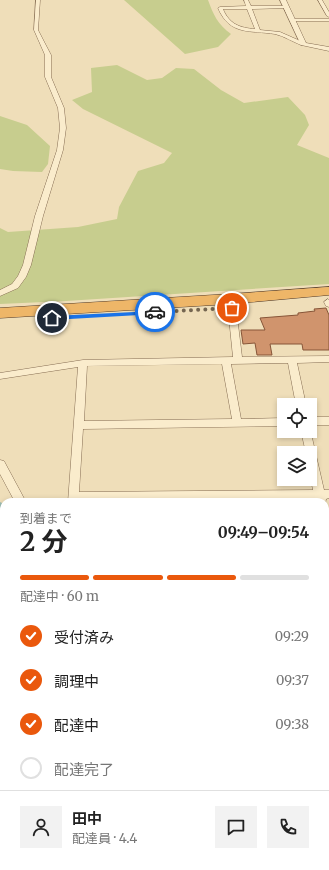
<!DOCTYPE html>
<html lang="ja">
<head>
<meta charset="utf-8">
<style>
  :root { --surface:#fff; --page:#f2f2f2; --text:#222; --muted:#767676; --line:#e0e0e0; --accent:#ea580c }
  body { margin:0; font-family:Merriweather,"Noto Sans JP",serif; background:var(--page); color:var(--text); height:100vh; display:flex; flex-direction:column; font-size:15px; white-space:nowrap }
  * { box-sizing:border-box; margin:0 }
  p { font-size:13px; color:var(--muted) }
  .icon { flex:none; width:22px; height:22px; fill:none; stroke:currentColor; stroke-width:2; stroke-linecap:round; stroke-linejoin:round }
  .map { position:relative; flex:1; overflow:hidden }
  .side { position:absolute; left:0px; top:498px; width:329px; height:372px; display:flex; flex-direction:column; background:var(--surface); border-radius:12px 12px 0 0; box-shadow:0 2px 6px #0003 }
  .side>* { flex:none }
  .controls { position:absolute; left:277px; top:398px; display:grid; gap:8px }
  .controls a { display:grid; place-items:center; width:40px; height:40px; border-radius:0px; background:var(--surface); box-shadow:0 2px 6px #0003; font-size:20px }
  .pin { position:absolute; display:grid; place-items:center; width:34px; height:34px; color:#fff; margin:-17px; border:2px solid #fff; border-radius:50%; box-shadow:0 1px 4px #0007 }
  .courier { position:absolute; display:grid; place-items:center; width:40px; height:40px; margin:-20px; border:3px solid #1a73e8; border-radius:50%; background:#fff; color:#222; box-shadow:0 1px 5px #0007 }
  .overview em { font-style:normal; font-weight:700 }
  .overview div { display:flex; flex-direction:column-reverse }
  .overview { display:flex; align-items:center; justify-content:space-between; height:68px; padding:0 20px }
  h1 { font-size:26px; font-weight:700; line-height:30px }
  .bar { display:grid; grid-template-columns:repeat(4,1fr); gap:6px 4px; align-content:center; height:48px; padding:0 20px }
  .bar i { height:5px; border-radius:3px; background:var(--line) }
  .bar .current { background:var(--accent) }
  .bar p { grid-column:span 4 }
  .line { display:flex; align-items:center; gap:10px; padding:0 20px; border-top:1px solid var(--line) }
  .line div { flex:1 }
  .round { display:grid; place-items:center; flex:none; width:42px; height:42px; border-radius:0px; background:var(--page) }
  ol { padding:0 20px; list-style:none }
  li { display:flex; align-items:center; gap:12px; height:44px }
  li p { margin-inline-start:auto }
  li .icon { padding:4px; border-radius:50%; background:var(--accent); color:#fff; stroke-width:4 }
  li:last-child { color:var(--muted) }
  li i { width:22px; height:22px; border:2px solid var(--line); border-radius:50% }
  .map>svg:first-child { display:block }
</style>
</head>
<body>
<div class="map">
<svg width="329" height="870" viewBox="0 0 329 870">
  <rect width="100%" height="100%" fill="#efdeb9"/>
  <path fill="#c7cd8e" d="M124 0H208C213 14 218 25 231 34L218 47 185 54Z
    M117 65 147 80 162 78 176 68 194 69 221 90 244 103 288 97 305 115 309 125 297 145 329 158V284L66 301 0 304V228L8 232 78 227 117 219 119 207 138 171 164 163 172 153 83 109 72 100 92 92 91 68Z
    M0 116 27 125 50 146 48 164 42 172 13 171 0 169Z"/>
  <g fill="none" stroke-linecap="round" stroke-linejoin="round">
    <path fill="#9ebfb5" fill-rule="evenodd" d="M0 502 4 504V532L0 531Z
      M238 866H275L277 870H240Z"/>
  </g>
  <path fill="#d0946d" stroke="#875538" d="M326 308 329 315V350H303L302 344H270L272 355H257L255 343 243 344 241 330H265L260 318 298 315V313L315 311 314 309Z"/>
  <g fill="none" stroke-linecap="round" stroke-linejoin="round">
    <defs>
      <path id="minor" d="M36 0H40L38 30 51 55V77L64 108 66 128 63 150 43 216 31 265 26 277 18 288 0 296V290L12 284 18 276 23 265 35 216 57 150 60 128 58 108 45 77V55L34 30Z
        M244 0H248L251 6H289L287 8 252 9 260 30 280 32 305 43V45H301C293 42 284 36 275 34 250 30 230 36 218 8L220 7 246 6ZM223 9H247L255 29C240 28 229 24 223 9Z
        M318 0H322L329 12V17L327 16Z
        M293 19H329V21H291Z
        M328 299 329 300V307L326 306 324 302Z
        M232 305 236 308 242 357 329 356V362L297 363 306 405H296L288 363 231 364 241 419 284 418V426L83 429 79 492 313 490 310 475V453H306L301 431H310V429L324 490H329V498L326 499 325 505V502H316L315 499 68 502 78 367 0 379V373L83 360 233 357 228 308ZM222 364 232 419 84 421 87 366Z
        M310 417H329V425H310Z
        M0 460 4 461 26 502H15L0 474Z
        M325 518 329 520V548L325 547Z
        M325 737H329V751H325Z
        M4 745V759L0 760V746Z
        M204 866H221L223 870H206Z
        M298 866H315L317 870H300Z"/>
      <path id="tertiary" d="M280 0H286L306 43 329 47V51L301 45Z
        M325 576H329V590H325Z
        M0 579H4V593H0Z"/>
      <path id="trunk" d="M329 287V295L230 304 0 318V308L230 294Z"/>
    </defs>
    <use href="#minor" stroke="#866d53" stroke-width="1"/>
    <use href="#tertiary" stroke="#866d53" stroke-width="1"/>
    <use href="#trunk" stroke="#533b29" stroke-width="1"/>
    <use href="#minor" fill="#faeccc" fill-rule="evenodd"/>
    <use href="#tertiary" fill="#faeccc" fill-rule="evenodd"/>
    <use href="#trunk" fill="#eeb668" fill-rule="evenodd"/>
  </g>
  <path fill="#1a73e8" d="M155 311 158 312 157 314 52 320 49 318 52 316Z"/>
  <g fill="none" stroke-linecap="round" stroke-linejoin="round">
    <path stroke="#756651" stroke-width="4" stroke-dasharray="0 7.2" d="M155 312 232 308"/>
  </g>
</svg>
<div class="controls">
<a><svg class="icon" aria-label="locate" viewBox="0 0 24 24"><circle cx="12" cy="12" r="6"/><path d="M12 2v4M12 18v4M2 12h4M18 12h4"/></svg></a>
<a><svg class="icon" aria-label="layers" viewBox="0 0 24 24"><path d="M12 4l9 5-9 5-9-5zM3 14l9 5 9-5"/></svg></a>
</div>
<div class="pin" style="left:232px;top:308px;background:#ea580c"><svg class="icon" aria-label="bag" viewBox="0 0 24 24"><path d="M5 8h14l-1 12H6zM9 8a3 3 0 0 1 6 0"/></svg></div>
<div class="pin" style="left:52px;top:318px;background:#1f2937"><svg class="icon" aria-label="home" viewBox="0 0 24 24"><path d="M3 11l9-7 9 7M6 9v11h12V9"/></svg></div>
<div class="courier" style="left:155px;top:312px"><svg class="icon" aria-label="car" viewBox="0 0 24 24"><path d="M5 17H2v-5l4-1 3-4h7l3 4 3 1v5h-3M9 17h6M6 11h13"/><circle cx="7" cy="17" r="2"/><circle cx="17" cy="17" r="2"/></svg></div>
<section class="side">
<div class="overview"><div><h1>2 分</h1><p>到着まで</p></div><em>09:49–09:54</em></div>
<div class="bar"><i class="current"></i><i class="current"></i><i class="current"></i><i></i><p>配達中 · 60 m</p></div>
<ol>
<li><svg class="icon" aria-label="check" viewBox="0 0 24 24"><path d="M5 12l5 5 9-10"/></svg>受付済み<p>09:29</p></li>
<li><svg class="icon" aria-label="check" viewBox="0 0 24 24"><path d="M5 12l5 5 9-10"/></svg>調理中<p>09:37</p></li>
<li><svg class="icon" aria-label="check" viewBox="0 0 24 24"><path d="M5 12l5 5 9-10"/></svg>配達中<p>09:38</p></li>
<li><i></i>配達完了</li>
</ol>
<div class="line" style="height:72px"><a class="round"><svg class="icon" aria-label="person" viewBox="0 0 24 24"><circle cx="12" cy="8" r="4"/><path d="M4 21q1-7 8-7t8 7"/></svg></a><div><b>田中</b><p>配達員 · 4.4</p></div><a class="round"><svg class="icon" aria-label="chat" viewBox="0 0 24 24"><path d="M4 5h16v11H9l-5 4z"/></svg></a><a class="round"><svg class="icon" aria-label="phone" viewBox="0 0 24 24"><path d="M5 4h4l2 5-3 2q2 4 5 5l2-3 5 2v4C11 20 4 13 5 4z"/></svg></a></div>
</section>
</div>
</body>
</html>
